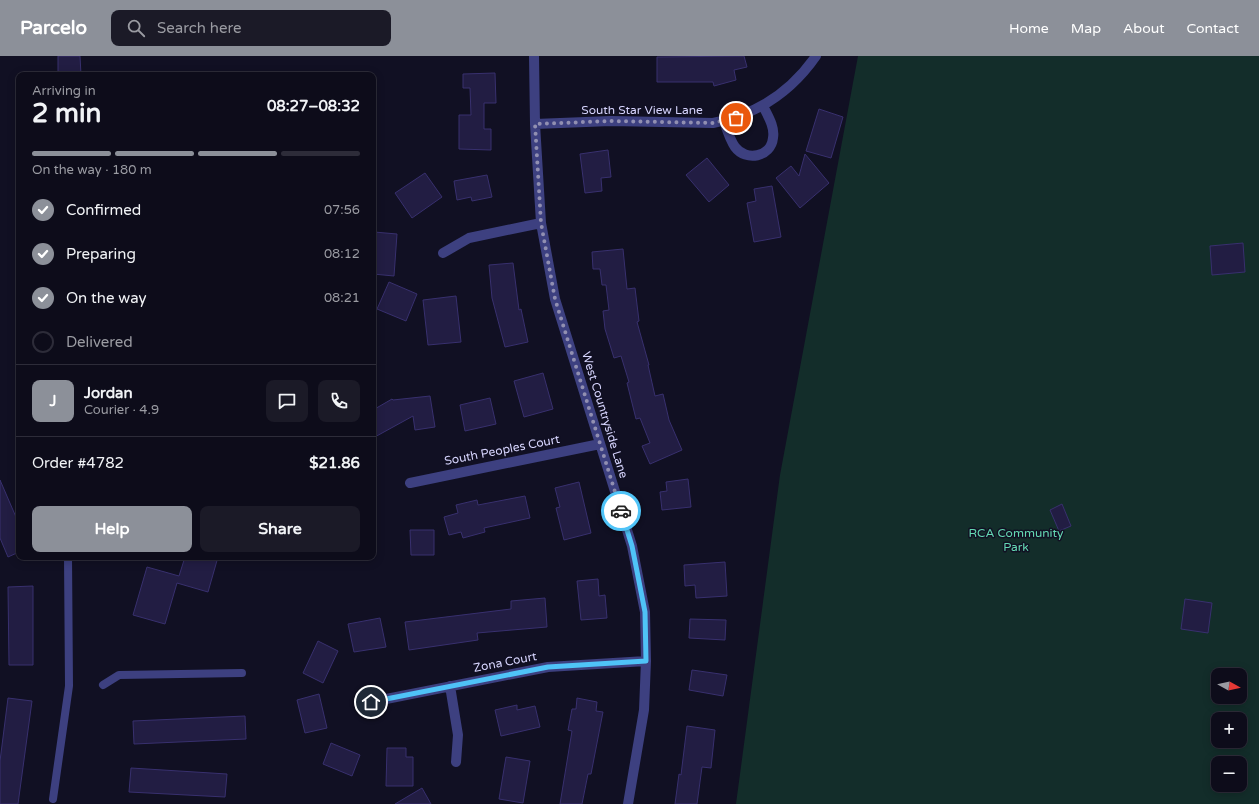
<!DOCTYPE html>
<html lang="en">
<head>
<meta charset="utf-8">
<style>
  :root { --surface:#0d0c1a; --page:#1b1a27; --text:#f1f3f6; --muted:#9a9ba2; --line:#2d2c39; --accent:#8c9099 }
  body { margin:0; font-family:"Varela Round",sans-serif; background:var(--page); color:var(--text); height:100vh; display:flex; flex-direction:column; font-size:15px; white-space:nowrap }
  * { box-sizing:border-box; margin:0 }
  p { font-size:13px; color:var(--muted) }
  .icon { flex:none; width:22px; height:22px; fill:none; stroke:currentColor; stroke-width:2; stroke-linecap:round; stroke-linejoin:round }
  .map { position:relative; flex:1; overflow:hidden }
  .panel { position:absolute; left:16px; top:16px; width:360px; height:488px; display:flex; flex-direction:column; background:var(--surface); border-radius:8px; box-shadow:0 2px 10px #0003,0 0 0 1px var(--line) }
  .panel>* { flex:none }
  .needle { width:26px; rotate:98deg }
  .tools { position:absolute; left:1211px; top:612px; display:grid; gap:8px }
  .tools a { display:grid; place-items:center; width:36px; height:36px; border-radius:8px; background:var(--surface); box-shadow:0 2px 10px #0003,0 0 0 1px var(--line); font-size:20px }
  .pin { position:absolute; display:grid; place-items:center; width:34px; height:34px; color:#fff; margin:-17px; border:2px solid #fff; border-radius:50%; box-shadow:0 1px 4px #0007 }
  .courier { position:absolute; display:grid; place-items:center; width:40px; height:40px; margin:-20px; border:3px solid #4fc3f7; border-radius:50%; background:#fff; color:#222; box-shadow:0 1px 5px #0007 }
  .summary em { font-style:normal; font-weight:700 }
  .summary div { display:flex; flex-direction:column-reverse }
  .summary { display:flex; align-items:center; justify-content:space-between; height:68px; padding:0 16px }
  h1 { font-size:26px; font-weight:700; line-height:30px }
  .bar { display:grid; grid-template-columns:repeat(4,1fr); gap:6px 4px; align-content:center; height:48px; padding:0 16px }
  .bar i { height:5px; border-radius:3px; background:var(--line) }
  .bar .on { background:var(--accent) }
  .bar p { grid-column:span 4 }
  .line { display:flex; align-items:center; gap:10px; padding:0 16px; border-top:1px solid var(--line) }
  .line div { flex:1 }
  .round { display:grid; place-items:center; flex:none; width:42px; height:42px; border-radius:8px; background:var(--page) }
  ol { padding:0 16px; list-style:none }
  li { display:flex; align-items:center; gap:12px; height:44px }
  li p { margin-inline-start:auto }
  li .icon { padding:4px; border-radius:50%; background:var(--accent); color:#fff; stroke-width:4 }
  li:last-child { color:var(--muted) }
  li i { width:22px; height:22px; border:2px solid var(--line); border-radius:50% }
  .action { display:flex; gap:8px; margin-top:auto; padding:8px 16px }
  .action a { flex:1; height:46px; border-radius:8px; background:var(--accent); color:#fff; font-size:16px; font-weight:700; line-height:46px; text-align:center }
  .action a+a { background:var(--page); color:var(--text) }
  header { display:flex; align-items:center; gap:24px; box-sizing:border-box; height:56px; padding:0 20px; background:var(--accent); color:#fff }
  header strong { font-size:19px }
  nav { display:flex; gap:22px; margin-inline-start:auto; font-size:14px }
  .search { width:280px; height:36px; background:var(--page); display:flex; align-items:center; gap:10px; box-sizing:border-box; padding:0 14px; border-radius:8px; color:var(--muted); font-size:15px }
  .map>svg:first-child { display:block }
</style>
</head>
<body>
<header>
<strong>Parcelo</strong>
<div class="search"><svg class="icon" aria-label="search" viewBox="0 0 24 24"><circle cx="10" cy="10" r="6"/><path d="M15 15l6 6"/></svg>Search here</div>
<nav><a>Home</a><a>Map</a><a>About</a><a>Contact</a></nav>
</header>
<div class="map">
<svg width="1259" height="748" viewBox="0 0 1259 748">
  <rect width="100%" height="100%" fill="#111023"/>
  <path fill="#132d2a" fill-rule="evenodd" d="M858 0H1259V748H736L780 419ZM1218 619H1240V641H1218ZM1218 663H1240V685H1218ZM1218 707H1240V729H1218Z"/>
  <path fill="#221d43" stroke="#38306e" d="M58 0H80L81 19H58Z
    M744 0 747 11 734 14 736 24 714 30 713 26H657V1Z
    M495 17 496 47H484V73H491V94L459 93V59H471L470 32H463V18Z
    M819 53 843 61 831 102 806 95Z
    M608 94 611 121 601 122 602 135 585 137 580 98Z
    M805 98 829 127 800 152 776 122 791 110 799 120Z
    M707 102 729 129 709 146 686 119Z
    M425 117 442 141 412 162 395 137Z
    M487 119 492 141 472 145 471 141 457 144 454 125Z
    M772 130 781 181 754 186 747 147 756 145 754 133Z
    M374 176 397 178 394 220 373 218Z
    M1243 187 1245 216 1212 219 1210 190Z
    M623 193 627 233 635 232 639 265 637 266 649 309H648L655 340 663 338 669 364 682 394 650 408 642 390 650 387 640 362 636 363 627 327 629 326 621 300 614 302 605 273 603 255 609 254 606 229H602L600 213H593L592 196Z
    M513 207 519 254 521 253 528 286 505 291 492 242 489 209Z
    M389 226 417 238 406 265 377 253Z
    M456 240 461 286 428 289 423 244Z
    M543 317 553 353 524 361 514 325Z
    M430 340 435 371 415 374 413 360 373 382V354L392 343 393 344Z
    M490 342 496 368 465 375 460 349Z
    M688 423 691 451 662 454 660 436 667 435 666 426Z
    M0 424 19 468V496L8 501 0 482Z
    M579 426 591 477 564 484 556 452 560 451 555 432Z
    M525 440 530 462 484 472 485 476 463 482 461 476 449 479 444 461 458 457 456 449 477 444 478 449Z
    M1062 448 1071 470 1059 475 1050 454Z
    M410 474H434V499H411Z
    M185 501H218L208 536 177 527 165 568 133 559 147 511 179 520Z
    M725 506 727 540 696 542 695 529 685 530 684 509Z
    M598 523 599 540 605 539 607 562 581 564 577 525Z
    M33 530V609H9L8 531Z
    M545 542 547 571 477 577 478 584 409 594 405 566 511 553V545Z
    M1185 543 1212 547 1208 577 1181 573Z
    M380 562 386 591 354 596 348 568Z
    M690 563 726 564 725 584 689 582Z
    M318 585 338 595 323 627 303 617Z
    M692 614 727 619 723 640 689 634Z
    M319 638 327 672 305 677 297 644Z
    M8 642 32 645 18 748H0V705Z
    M577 642 597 646 596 655 603 656 591 718H588L582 748H560L572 675 568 674 572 653H576Z
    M517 649V654L535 650 540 671 501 680 495 654Z
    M245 660 246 683 134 688 133 665Z
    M687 670 715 674 711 712 702 711 697 748H675L679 718 681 719Z
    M331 687 360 699 352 720 323 708Z
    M387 692H406V701H413V730H386Z
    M506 701 530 705 523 747 499 743Z
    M131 712 227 718 225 741 129 736Z
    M422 732 431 748H395Z"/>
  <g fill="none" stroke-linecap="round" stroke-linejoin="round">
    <path stroke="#3d4080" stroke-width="8" d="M103 629 119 619 242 617
      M53 743 69 630 68 501"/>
    <path stroke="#3d4080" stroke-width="10" d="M534 0 535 68 541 167 555 243 632 490 645 556 646 605 644 654 628 748
      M724 65C727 74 730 84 735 91 746 106 771 101 773 82 775 71 768 60 763 50
      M535 68 611 65 713 67C756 59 791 36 816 0
      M443 197 469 182 541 167
      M410 427 600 388
      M450 630 458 679 456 706
      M371 646 548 611 646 605"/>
  </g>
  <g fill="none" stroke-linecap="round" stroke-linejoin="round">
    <path stroke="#918fb1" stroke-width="4" stroke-dasharray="0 7.2" d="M621 455 555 243 541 167 535 68 611 65 713 67 736 62"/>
    <path stroke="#4fc3f7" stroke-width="5" d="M371 646 548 611 646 605 645 556 632 490 621 455"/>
  </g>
  <g text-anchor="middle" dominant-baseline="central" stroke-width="3" stroke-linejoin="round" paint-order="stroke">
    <g font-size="12" fill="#d6d4fd" stroke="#111023">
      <text x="642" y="54">South Star View Lane</text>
      <text transform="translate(605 359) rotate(73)">West Countryside Lane</text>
      <text transform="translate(502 394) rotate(-11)">South Peoples Court</text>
      <text transform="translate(505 606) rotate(-11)">Zona Court</text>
    </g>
    <g font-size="12" fill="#64d9b3" stroke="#111023">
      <text x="1016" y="477">RCA Community<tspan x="1016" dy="14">Park</tspan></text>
    </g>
  </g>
</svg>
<div class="tools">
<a><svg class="needle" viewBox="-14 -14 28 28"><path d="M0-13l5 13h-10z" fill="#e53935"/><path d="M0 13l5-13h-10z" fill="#9a9ba2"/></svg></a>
<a>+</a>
<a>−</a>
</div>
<div class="pin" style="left:736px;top:62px;background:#ea580c"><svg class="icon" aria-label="bag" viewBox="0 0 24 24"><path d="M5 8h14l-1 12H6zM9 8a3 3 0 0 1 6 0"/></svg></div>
<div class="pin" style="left:371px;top:646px;background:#1f2937"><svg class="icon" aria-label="home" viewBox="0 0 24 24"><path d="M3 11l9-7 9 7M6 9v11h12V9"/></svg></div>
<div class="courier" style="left:621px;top:455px"><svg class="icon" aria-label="car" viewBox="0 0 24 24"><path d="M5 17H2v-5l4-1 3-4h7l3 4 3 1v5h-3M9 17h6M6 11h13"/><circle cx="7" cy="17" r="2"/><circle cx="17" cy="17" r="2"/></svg></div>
<section class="panel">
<div class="summary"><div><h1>2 min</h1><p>Arriving in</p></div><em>08:27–08:32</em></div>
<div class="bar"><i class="on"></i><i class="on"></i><i class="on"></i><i></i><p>On the way · 180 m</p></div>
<ol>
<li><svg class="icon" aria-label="check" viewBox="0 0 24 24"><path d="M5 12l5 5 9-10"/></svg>Confirmed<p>07:56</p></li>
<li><svg class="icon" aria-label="check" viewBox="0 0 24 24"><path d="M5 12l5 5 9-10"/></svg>Preparing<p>08:12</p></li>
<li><svg class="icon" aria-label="check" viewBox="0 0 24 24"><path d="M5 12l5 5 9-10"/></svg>On the way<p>08:21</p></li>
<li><i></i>Delivered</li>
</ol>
<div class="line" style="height:72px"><b class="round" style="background:var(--accent);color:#fff">J</b><div><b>Jordan</b><p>Courier · 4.9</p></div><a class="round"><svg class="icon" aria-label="chat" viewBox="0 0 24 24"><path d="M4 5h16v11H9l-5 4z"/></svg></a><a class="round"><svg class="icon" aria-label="phone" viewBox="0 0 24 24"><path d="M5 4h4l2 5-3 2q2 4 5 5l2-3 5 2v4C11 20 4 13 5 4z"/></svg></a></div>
<div class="line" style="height:52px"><div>Order #4782</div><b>$21.86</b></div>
<div class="action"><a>Help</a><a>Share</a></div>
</section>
</div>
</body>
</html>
